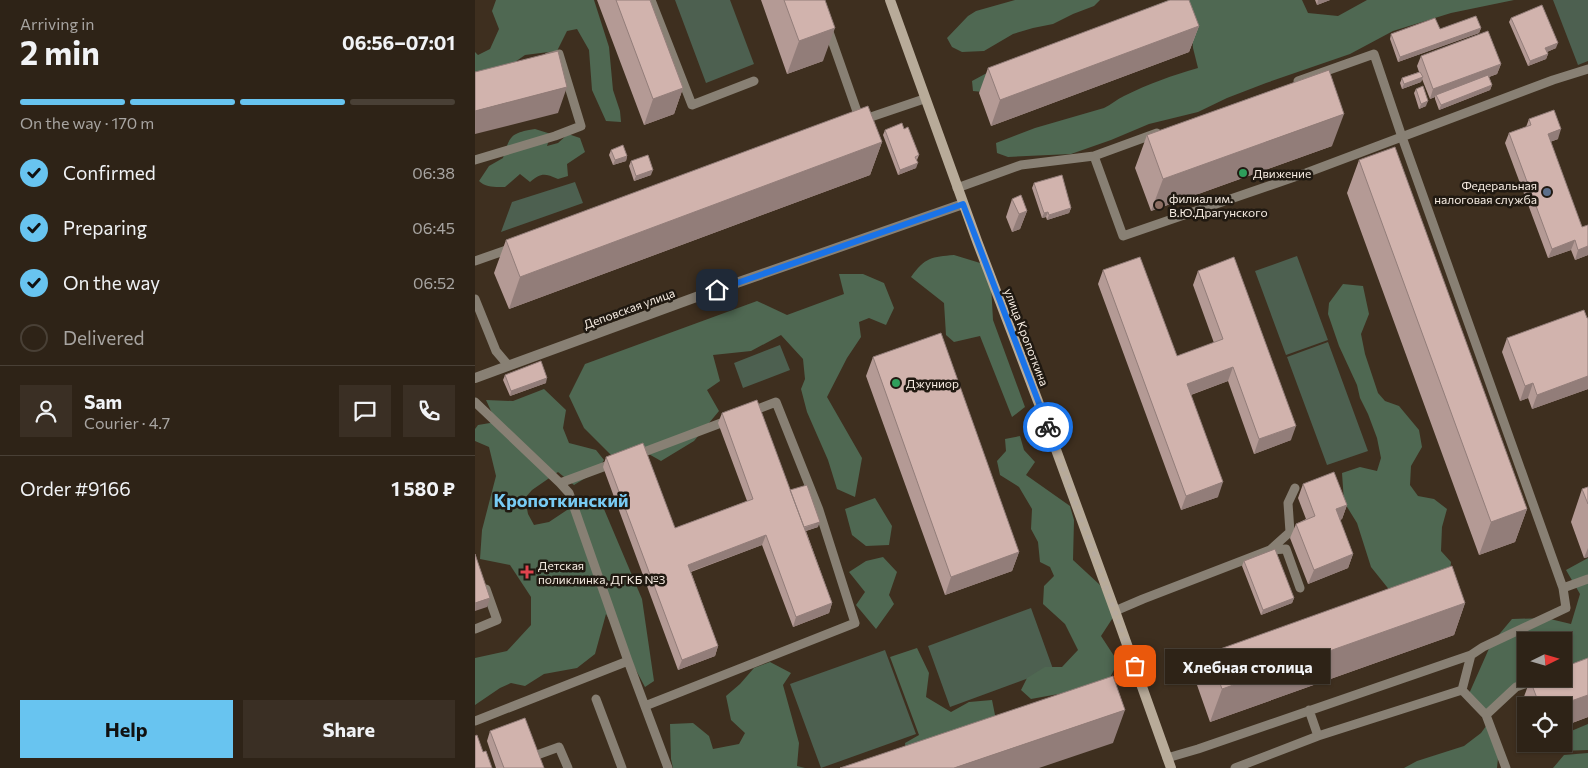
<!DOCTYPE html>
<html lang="en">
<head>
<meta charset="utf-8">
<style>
  :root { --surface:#2e2317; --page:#3a2f24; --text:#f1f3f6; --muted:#a7a4a1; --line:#494036; --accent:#68c4f0 }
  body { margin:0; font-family:Commissioner,sans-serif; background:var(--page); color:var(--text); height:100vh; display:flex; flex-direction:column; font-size:19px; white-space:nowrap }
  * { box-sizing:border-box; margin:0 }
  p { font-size:16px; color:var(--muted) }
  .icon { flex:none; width:28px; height:28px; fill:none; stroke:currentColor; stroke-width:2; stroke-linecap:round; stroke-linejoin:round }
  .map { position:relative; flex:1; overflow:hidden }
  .drawer { display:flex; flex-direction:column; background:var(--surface); width:475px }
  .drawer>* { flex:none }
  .needle { width:32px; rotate:85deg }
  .controls { position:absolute; left:1042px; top:632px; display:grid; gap:10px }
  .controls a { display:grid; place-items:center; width:55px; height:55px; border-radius:0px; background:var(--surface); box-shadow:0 1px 4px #0004,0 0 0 1px var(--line); font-size:25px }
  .pin { position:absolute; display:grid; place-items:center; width:42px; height:42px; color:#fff; margin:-21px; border-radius:10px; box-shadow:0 2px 8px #0006 }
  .courier { position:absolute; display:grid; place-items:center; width:50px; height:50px; margin:-25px; border:4px solid #1a73e8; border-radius:50%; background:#fff; color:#222; box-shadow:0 1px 6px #0007 }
  .bubble { position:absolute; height:35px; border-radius:0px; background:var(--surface); box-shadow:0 1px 4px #0004,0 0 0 1px var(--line); font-size:16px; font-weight:700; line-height:35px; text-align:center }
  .summary em { font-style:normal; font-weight:700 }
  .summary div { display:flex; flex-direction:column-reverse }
  .summary { display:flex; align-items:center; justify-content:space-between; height:85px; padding:0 20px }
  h1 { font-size:32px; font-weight:700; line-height:38px }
  .bar { display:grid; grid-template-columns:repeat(4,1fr); gap:8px 5px; align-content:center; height:60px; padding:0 20px }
  .bar i { height:6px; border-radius:4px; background:var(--line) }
  .bar .on { background:var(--accent) }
  .bar p { grid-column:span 4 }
  .line { display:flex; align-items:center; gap:12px; padding:0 20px; border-top:1px solid var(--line) }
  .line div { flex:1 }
  .round { display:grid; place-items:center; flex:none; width:52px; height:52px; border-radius:0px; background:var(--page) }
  ol { padding:0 20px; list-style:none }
  li { display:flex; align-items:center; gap:15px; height:55px }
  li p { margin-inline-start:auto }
  li .icon { padding:5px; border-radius:50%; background:var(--accent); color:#111; stroke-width:4 }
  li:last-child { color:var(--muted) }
  li i { width:28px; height:28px; border:2px solid var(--line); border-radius:50% }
  .primary-button { display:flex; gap:10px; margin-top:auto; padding:10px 20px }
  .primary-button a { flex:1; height:58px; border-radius:0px; background:var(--accent); color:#111; font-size:20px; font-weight:700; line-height:58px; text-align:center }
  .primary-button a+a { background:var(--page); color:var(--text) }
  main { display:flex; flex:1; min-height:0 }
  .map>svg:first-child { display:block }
</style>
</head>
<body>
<main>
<section class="drawer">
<div class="summary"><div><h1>2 min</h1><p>Arriving in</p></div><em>06:56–07:01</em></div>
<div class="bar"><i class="on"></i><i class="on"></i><i class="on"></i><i></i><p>On the way · 170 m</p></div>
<ol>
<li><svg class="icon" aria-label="check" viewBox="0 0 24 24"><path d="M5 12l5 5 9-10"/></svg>Confirmed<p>06:38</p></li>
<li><svg class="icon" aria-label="check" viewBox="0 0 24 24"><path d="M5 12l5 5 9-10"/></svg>Preparing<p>06:45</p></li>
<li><svg class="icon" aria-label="check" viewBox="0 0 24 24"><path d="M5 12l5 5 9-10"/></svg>On the way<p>06:52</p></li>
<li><i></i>Delivered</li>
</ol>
<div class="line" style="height:90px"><a class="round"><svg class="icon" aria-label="person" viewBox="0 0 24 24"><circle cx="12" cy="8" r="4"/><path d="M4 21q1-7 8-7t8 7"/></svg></a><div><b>Sam</b><p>Courier · 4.7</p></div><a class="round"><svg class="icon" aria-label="chat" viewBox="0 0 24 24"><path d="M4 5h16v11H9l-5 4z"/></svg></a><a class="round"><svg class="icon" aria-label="phone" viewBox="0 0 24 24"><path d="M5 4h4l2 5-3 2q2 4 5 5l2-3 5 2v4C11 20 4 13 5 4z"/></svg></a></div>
<div class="line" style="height:65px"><div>Order #9166</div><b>1 580 ₽</b></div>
<div class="primary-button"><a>Help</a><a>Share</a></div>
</section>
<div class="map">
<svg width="1113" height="768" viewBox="0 0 1113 768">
  <rect width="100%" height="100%" fill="#3e2f1f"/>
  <path fill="#4d6050" d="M200 0H255L279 64 231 83Z
    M1078 0H1113V61L1103 65Z
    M100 182 108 203 26 232 37 202Z
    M822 256 853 340 811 355 780 271Z
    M853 342 893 451 852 465 812 357Z
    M305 345 315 370 268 388 259 363Z
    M556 608 578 669 475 707 453 646Z
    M410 650 441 734 346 768 315 684Z"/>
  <path fill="#4f6852" d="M21 0H119L134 47 138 90 145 111 146 122 131 121 117 90 114 50 102 29 92 31 82 51 50 55 40 62 35 74 0 87V52L3 55 15 49 24 29 17 11Z
    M540 0H625L619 6 598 14 578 24 558 28 538 34 509 51 487 52 477 47 472 38 493 16 501 11Z
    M694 0H827L833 13 863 16 892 0H1039L976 13 918 31 875 54 791 83 752 98 723 112 674 124 636 140 596 154 533 157 522 153 521 143 560 128 629 108C636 105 642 99 649 96 673 84 698 75 723 68L718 48 716 27 508 92 498 91 497 81 523 67Z
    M60 129 76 134 72 146 83 143 93 134 105 138 110 152 92 164 93 176 83 179C69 173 66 173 55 182L45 174 30 187C21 187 11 188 4 181L14 166 28 158C35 135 36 133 60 129Z
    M479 255 515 266 518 320 550 407 537 417 505 336 479 342 471 335 469 303 436 277C450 257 457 257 479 255Z
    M364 274H388L409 283 419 308 411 325 394 318 384 322 386 337 372 358 352 397 387 458 380 497 362 489 353 460 332 412 326 389 330 379 328 359 306 335 276 351 238 355 245 381 232 390 244 411 219 441 186 461 165 449 137 456 109 428 94 396 110 364 282 301 312 315 369 294Z
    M868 284 888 286 894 314 886 334 890 354 903 393 910 401 924 406 944 430 947 447 936 466 935 485 943 496 959 499 972 509 967 527 966 551 976 562 974 582 916 592 896 567 882 523 869 502 867 473 885 467 902 471 906 458 902 438 893 414 885 398 882 385 864 346 853 314 854 303Z
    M69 389 91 410 88 428 94 443 121 450 129 460 122 471 99 485 83 472 57 490 50 498 53 514 59 525 74 522 107 500 126 502 167 599 179 681 170 687 131 614 120 654 102 668 69 674 50 686 36 683 25 688 0 705V658L32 651 56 625V597L35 565 5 559 7 530 21 476 14 447 0 441V429L3 425 21 422 11 400 38 401Z
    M545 436 549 450 560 462 551 475 595 506 599 520 598 560 625 585 639 616 626 636 643 662 624 699 589 693 556 699 546 690 552 678 570 667H587L603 650 590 624 568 604 569 586 579 576 575 567 565 562 563 542 556 529 557 509 544 487 525 475 522 461 531 451 530 439Z
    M400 498 417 526 414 545 391 546 377 535 370 509Z
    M408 557 422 572 414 595 419 604 401 629 381 605 390 592 374 572 391 561Z
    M1113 558V662L1089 670V641H1051V679H1064L1041 687 1011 715 993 696 1016 644 1037 619 1071 618 1096 624 1105 594 1091 570Z
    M442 648 454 673 451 697 476 712 494 702 517 700 521 720 431 754 430 743 444 735 415 657Z
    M295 662 316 673 308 685 324 743 322 766 330 768H198L196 759 195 724 218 723 234 736 238 749 264 744 270 733 256 720 251 696 265 684 279 668Z
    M1014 722 1024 749 1022 768H929L942 761 989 746 1006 733Z
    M1113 724V750L1085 751 1065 744H1089V734Z
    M1113 753V768H1078L1089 755Z"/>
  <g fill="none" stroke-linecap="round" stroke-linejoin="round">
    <path stroke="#888074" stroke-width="9" d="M176 0 217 105 279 81
      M353 29 385 120
      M823 81 899 54 927 137 1088 588
      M387 120 449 99
      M619 156 682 133
      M0 160 80 136 106 126 84 54 73 57
      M482 188 546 165 619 156 648 236 831 173 1078 80 1113 69
      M0 261 37 248
      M0 299 21 351 33 365
      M0 402 85 483 94 493 153 661 193 768
      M161 455 254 420
      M85 483 139 463
      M795 550 815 532 813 503 820 488
      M640 611 668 599 795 550 811 549 825 588
      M0 629 22 620 11 589
      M987 690 1011 715 1031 768
      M121 699 147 768
      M170 706 380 623 344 510 301 402 275 412
      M834 710 843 736
      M1011 715 1041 687 1064 679
      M0 721 153 661
      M62 755 84 747 93 768
      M692 758 723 749 996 655
      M760 768 843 736 987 690 996 655 1008 647 1091 608 1088 588 1113 579"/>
    <path stroke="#888074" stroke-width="10" d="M0 378 224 296 488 204"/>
    <path stroke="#b8ab99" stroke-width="10" d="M415 0 502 241 572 425 640 611 696 768"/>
  </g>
  <path fill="#b49a95" d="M122 0H175L208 88 199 114 169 125Z
    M286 0H350L348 61 312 74Z
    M840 0H855L842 5Z
    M1036 18 1081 48 1072 52 1073 54 1071 59 1053 66 1034 22Z
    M724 26 714 52 516 126 504 93 513 68Z
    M1006 28 1004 33 923 62 915 39 916 34 965 29Z
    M946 56 1026 64 1022 74 1014 77 1017 85 1015 90 964 110 960 99V97L955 99 947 79 946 82 927 89 925 83 927 78 944 72 942 66Z
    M941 89 951 106 944 109 939 93Z
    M1054 119 1083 139 1075 142 1107 227 1113 225V255L1100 260 1096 250 1073 258 1030 143 1034 133 1051 127Z
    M429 129 444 155 442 160 441 168 423 175 408 135 410 130Z
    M672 135 857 146 676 211 660 168Z
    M407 142 395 175 34 309 19 273 31 240Z
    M136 150 152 156 151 161 138 165 134 155Z
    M884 160 1052 509 1040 542 1004 555 872 193Z
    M156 161 176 175 159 181 154 166Z
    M559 183 596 208 594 213 572 220 571 217 567 218 557 188Z
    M537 199 552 211 545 229 537 232 531 217Z
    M628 270 702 356 739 343 718 285 723 271 816 440 779 454 753 381 716 395 743 497 706 510 623 284Z
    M1113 318V389L1057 409 1053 398 1045 401 1027 352 1032 338Z
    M398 357 544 552 537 571 470 595 391 376Z
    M30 375 71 383 35 396 28 380Z
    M247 413 315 490 343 527 331 531 357 603 354 613 318 627 287 545 216 572 243 646 240 656 203 670 128 467 131 457 200 528 272 501 243 423Z
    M828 484 872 505 867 519 865 520 878 554 873 568 833 584 815 538 821 524 831 519 823 498Z
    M1113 487V557L1109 558 1096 522 1107 489Z
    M769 561 819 598 817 603 786 615 767 566Z
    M990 603 979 635 735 722 722 685 734 653Z
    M1113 658V717L1089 726V706H1051V719L1046 705 1055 680Z
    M15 731 69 768H21L12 741Z"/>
  <path fill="#927d79" d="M843 0H855L842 5Z
    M724 26 714 52 516 126 525 100Z
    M360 28 348 61 312 74 324 41Z
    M1006 28 1004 33 923 62 925 57Z
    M1083 43 1081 48 1069 53 1070 48Z
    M1073 54 1071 59 1053 66 1055 61Z
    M1026 64 1022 74 962 96 961 95 960 97 955 99 958 89Z
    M948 77 946 82 927 89 929 84Z
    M1017 85 1015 90 964 110 966 105Z
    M92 87 83 113 0 134V111Z
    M208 88 199 114 169 125 178 99Z
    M953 101 951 106 944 109 946 104Z
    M869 114 857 146 676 211 688 179Z
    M1086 129 1083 139 1069 144 1073 134Z
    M407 142 395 175 34 309 45 277Z
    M152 156 151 161 138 165 140 160Z
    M443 163 441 168 423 175 425 170Z
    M178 170 176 175 159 181 161 176Z
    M596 208 594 213 572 220 574 215Z
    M552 211 545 229 537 232 544 214Z
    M573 212 571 217 567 218 569 213Z
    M1100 240 1096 250 1073 258 1077 249Z
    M1113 246V255L1100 260 1103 250Z
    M758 367 753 381 707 398 712 384Z
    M1113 376V389L1057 409 1062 395Z
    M72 378 71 383 35 396 36 391Z
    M1058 383 1053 398 1045 401 1050 386Z
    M821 426 816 440 779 454 784 439Z
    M748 482 743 497 706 510 711 496Z
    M872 505 867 519 856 524 861 509Z
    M1052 509 1040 542 1004 555 1016 522Z
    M345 522 343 527 324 533 326 529Z
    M291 535 287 545 209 574 213 565Z
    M1113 548V557L1109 558Z
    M544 552 537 571 470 595 476 577Z
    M878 554 873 568 833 584 839 570Z
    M15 598 12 607 0 611V603Z
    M819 598 817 603 786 615 788 610Z
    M357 603 354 613 318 627 321 617Z
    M990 603 979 635 735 722 747 689Z
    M243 646 240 656 203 670 207 660Z
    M1113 695V717L1089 726V706H1082Z
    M650 710 638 743 564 768H479Z"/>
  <path fill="#d1b3ad" stroke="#927d79" d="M141 0H175L208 88 178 99Z
    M309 0H350L360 28 324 41Z
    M695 0H714L724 26 525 100 513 68Z
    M1067 5 1083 43 1070 48 1073 54 1055 61 1036 18Z
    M1001 16 1006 28 925 57 916 34 960 18 965 29Z
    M1013 31 1026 64 958 89 946 56Z
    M83 51 92 87 0 111V72Z
    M854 70 869 114 688 179 672 135Z
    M945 72 948 77 929 84 927 78Z
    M1013 75 1017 85 966 105 961 95Z
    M948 86 953 101 946 104 941 89Z
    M393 106 407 142 45 277 31 240Z
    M1079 110 1086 129 1073 134 1107 227 1113 225V246L1103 250 1100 240 1077 249 1034 133 1056 125 1054 119Z
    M427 123 429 129 433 127 444 155 440 157 443 163 425 170 410 130Z
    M148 145 152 156 140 160 136 150Z
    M920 147 1052 509 1016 522 884 160Z
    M173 155 178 170 161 176 156 161Z
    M587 175 596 208 574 215 573 212 569 213 559 183Z
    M546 195 552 211 544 214 537 199Z
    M665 257 702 356 748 339 723 271 759 257 821 426 784 439 758 367 712 384 748 482 711 496 628 270Z
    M1109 310 1112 318H1113V376L1062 395 1058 383 1050 386 1032 338Z
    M466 333 544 552 476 577 398 357Z
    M66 361 72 378 36 391 30 375Z
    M282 400 357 603 321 617 291 535 213 565 243 646 207 660 131 457 168 443 200 528 278 499 247 413Z
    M859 472 872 505 861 509 878 554 839 570 821 524 840 516 828 484Z
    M332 485 345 522 329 527 315 490Z
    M1113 487V504L1107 489Z
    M800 549 819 598 788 610 769 561Z
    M0 554 15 598 0 603Z
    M977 566 990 603 747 689 734 653Z
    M1113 658V695L1082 706H1065L1055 680 1058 679H1089V667Z
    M638 676 650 710 479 768H365Z
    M50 718 69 768H29L15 731Z
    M2 735 8 752 11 751 17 768H0V736Z"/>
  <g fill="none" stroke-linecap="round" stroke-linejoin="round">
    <path stroke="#b6aa9e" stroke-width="5" stroke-dasharray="0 9" d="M573 427 660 666"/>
    <path stroke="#1a73e8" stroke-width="6" d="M242 290 488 204 573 427"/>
  </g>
  <g fill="#2e9e5b" stroke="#201911" stroke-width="2">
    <circle cx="768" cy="173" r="5"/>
    <circle cx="421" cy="383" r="5"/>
  </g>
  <circle fill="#5c6f8a" stroke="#201911" stroke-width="2" cx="1072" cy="192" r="5"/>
  <circle fill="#8d6e63" stroke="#201911" stroke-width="2" cx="684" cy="205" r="5"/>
  <path fill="#e0444e" stroke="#201911" stroke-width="2" d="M49.5 564.5h5v5h5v5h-5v5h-5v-5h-5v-5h5z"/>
  <g text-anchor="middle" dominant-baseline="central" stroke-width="5" stroke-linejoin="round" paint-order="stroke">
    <g font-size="12" fill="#f7ede3" stroke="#201911" text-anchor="start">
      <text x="778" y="173">Движение</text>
      <text x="1062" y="185" text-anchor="end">Федеральная<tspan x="1062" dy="14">налоговая служба</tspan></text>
      <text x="694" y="198">филиал им.<tspan x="694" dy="14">В.Ю.Драгунского</tspan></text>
      <text x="431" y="383">Джуниор</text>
      <text x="63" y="565">Детская<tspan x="63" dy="14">поликлинка, ДГКБ №3</tspan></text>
    </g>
    <g font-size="12" fill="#f7ede3" stroke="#201911">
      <text transform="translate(154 308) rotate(-20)">Деповская улица</text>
      <text transform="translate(552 337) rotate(69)">улица Кропоткина</text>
    </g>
    <g font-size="18" font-weight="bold" fill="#78cbf4" stroke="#201911">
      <text x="86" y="500">Кропоткинский</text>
    </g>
  </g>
</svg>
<div class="controls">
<a><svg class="needle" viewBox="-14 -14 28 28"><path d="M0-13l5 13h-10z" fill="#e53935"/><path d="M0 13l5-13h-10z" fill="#a7a4a1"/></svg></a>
<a><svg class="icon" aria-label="locate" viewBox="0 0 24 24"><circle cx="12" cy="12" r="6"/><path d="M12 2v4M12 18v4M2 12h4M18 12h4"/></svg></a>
</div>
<div class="pin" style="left:660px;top:666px;background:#ea580c"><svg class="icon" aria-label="bag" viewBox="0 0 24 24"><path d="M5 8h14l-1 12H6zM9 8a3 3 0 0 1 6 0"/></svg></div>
<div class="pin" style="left:242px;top:290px;background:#1f2937"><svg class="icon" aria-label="home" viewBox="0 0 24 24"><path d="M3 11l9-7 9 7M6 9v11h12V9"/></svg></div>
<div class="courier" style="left:573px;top:427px"><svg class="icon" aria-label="bike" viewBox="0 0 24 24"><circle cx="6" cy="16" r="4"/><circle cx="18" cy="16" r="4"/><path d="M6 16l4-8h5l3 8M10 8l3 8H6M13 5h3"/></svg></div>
<div class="bubble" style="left:690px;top:649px;width:165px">Хлебная столица</div>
</div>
</main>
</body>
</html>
